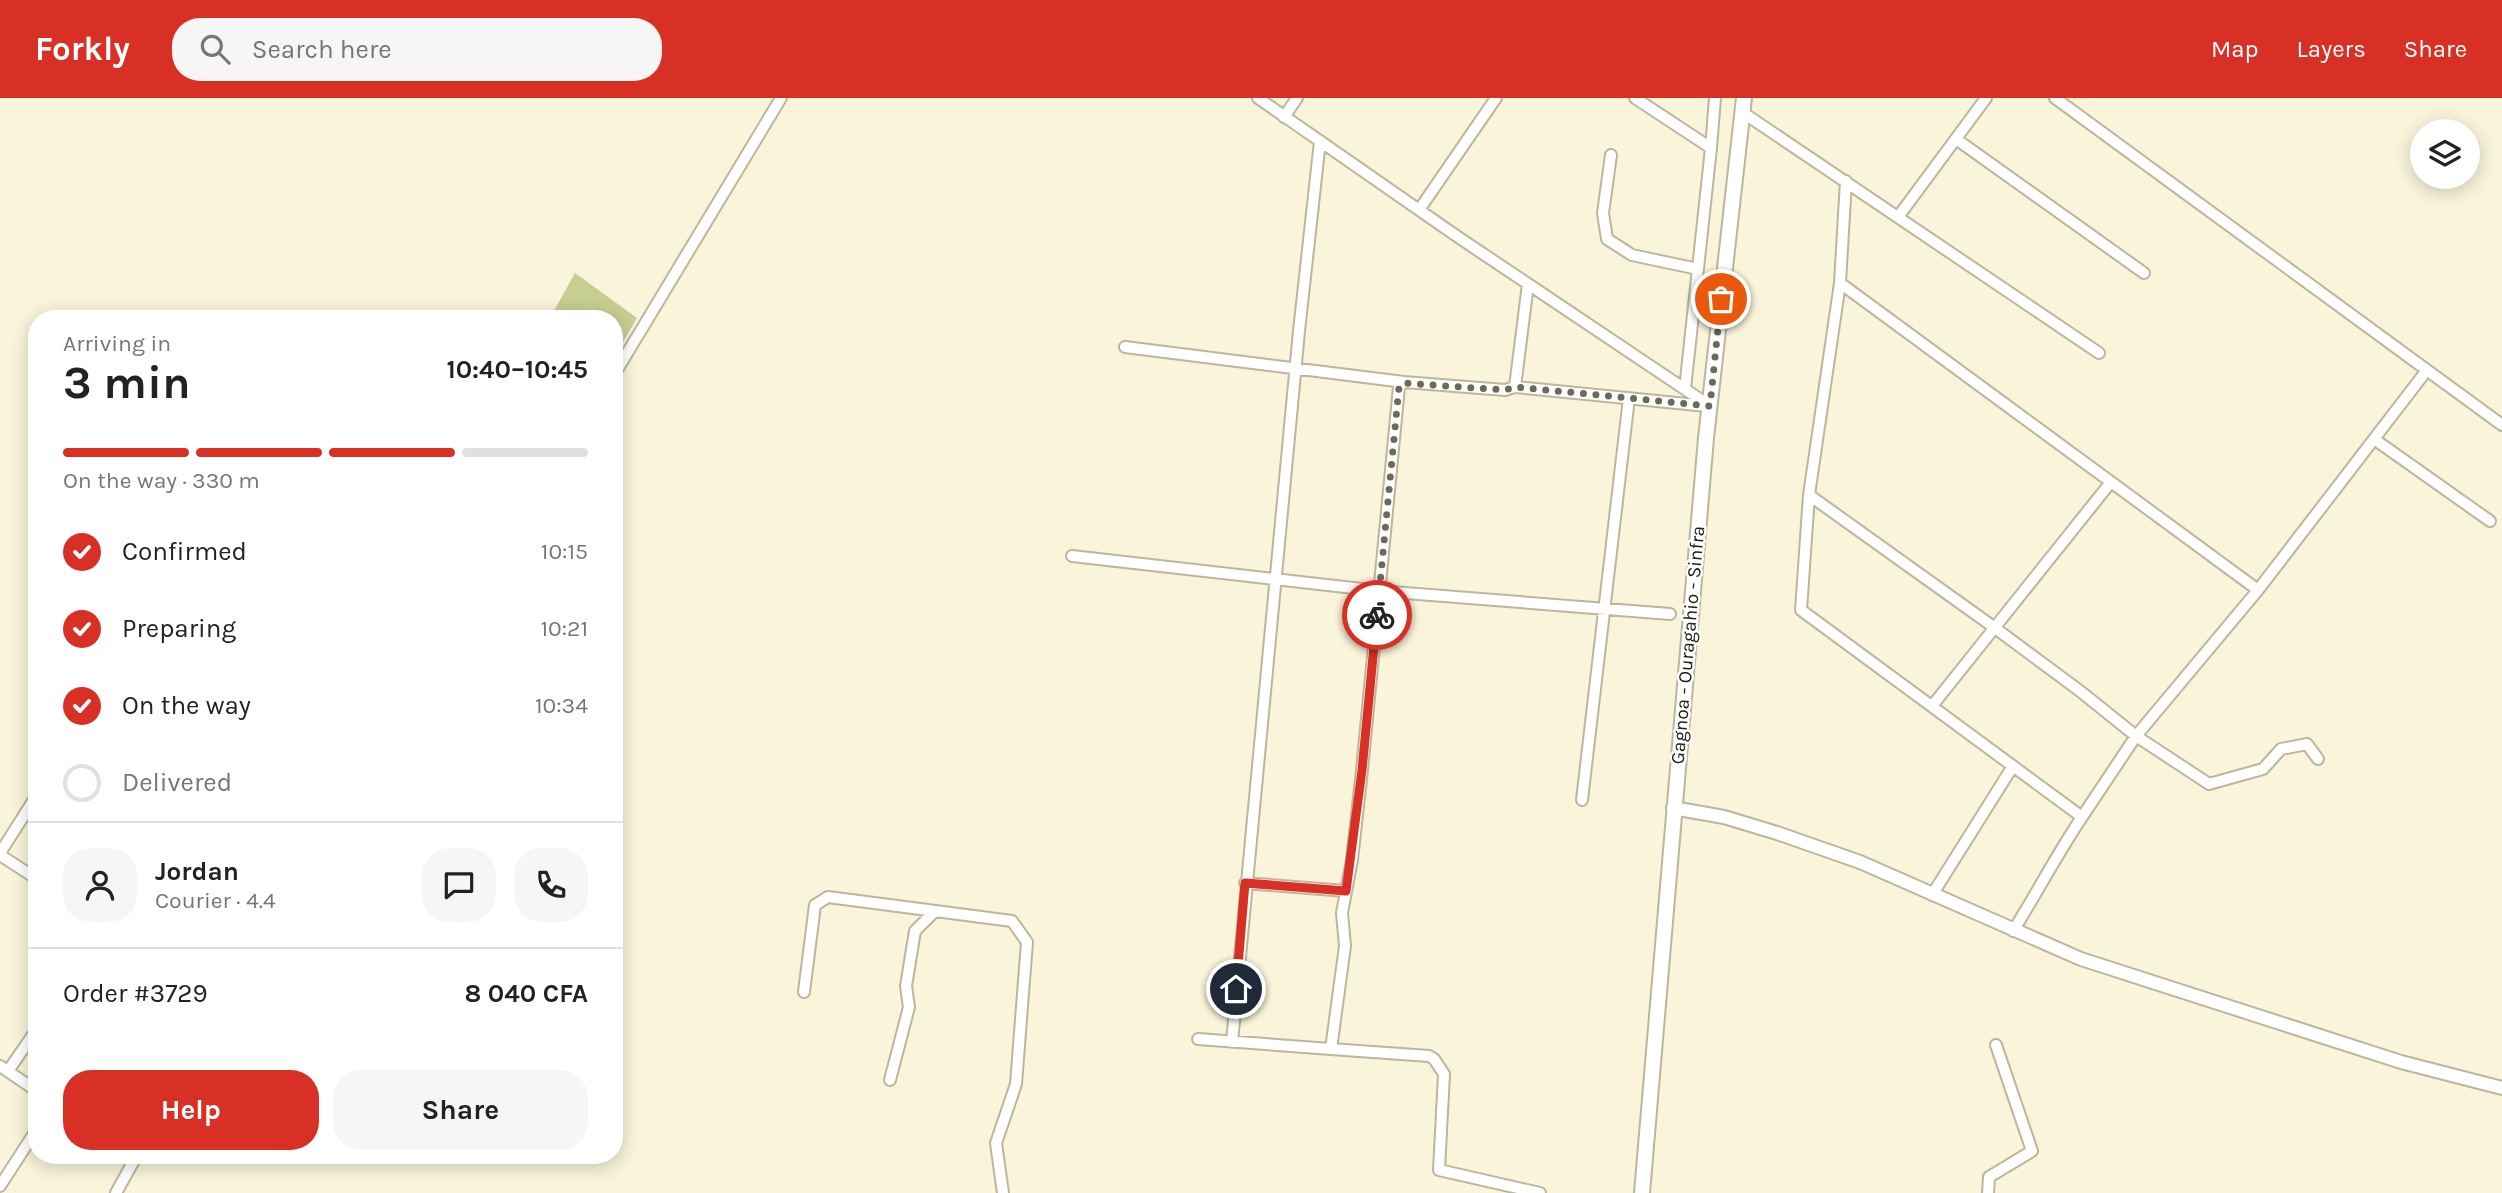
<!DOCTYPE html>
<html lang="en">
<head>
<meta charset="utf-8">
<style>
  :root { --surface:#fff; --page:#f6f6f6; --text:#222; --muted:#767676; --line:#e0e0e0; --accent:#d93025 }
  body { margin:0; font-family:Karla,sans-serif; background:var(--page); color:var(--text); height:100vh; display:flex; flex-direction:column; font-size:26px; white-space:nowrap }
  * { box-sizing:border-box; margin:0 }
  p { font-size:23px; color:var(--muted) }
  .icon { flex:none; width:38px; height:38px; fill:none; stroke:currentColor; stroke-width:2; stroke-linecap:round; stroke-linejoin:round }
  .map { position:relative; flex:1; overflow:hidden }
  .panel { position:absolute; left:28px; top:212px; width:595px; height:854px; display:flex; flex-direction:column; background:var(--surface); border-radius:28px; box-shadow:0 4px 18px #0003 }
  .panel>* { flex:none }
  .buttons { position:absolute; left:2410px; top:21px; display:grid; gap:14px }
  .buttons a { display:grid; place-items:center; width:70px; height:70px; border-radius:50%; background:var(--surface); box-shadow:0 4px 18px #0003; font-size:35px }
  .pin { position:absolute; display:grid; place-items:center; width:60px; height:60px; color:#fff; margin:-30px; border:4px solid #fff; border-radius:50%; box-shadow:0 2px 7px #0007 }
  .courier { position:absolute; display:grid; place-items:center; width:70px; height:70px; margin:-35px; border:5px solid #d93025; border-radius:50%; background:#fff; color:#222; box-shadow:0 2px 9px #0007 }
  .headline em { font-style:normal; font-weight:700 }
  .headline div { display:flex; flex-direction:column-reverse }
  .headline { display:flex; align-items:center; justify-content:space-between; height:119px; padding:0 35px }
  h1 { font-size:46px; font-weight:700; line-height:52px }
  .bar { display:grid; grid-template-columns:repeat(4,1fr); gap:10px 7px; align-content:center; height:84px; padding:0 35px }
  .bar i { height:9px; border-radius:5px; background:var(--line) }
  .bar .current { background:var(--accent) }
  .bar p { grid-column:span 4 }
  .line { display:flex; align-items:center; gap:18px; padding:0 35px; border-top:2px solid var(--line) }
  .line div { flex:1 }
  .round { display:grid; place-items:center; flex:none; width:74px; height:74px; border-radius:28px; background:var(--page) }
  ol { padding:0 35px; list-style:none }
  li { display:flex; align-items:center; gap:21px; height:77px }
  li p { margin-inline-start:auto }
  li .icon { padding:7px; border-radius:50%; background:var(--accent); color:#fff; stroke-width:4 }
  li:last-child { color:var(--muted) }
  li i { width:38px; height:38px; border:4px solid var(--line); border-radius:50% }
  .button { display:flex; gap:14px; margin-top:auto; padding:14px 35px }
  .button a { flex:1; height:80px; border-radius:28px; background:var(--accent); color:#fff; font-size:28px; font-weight:700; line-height:80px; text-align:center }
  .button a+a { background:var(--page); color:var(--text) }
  header { display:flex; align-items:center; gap:42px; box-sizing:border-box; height:98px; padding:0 35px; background:var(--accent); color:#fff }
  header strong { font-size:33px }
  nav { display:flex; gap:38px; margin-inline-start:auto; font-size:24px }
  .search { width:490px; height:63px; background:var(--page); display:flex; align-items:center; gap:18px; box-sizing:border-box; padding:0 24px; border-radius:28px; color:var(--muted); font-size:26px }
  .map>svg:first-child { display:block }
</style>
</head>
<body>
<header>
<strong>Forkly</strong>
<div class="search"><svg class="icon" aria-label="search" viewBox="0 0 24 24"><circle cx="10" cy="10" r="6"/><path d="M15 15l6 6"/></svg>Search here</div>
<nav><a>Map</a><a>Layers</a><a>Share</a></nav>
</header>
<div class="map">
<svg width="2502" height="1095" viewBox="0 0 2502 1095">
  <rect width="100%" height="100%" fill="#f9f4da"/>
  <path fill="#c7ce91" d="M575 175 637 220 614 260V220H550Z"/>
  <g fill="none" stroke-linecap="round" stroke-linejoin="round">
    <defs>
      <path id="minor" d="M1258 0 1458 139 1710 308
        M1635 0 1711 50
        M2055 0 2502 327
        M1742 14 2099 255
        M1284 19 1297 0
        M1956 41 2144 175
        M1611 57 1603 115 1607 141 1632 157 1698 171
        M1419 112 1496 0
        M1898 119 1986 0
        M1840 185 2258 492 2136 638 2082 719 1801 512 1809 397 1840 185 1846 83
        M1528 186 1515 289 1505 292 1404 284 1399 289 1362 672 1352 762 1342 815 1345 848 1331 951 1429 958 1434 961 1444 976 1439 1072 1540 1095
        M1125 249 1404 284
        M614 277 781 0
        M1515 289 1707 308
        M1685 291 1711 50 1715 0
        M2374 341 2490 423
        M1809 397 1995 530 2080 593 2136 638 2209 686 2263 671 2281 651 2307 646 2318 661
        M1072 458 1380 493 1670 516
        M2258 492 2427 272
        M1932 608 2111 384
        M1582 702 1629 300
        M0 755 37 697
        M0 757 37 781
        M1245 785 1346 793
        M1932 797 2013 668
        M2013 833C2037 795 2057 756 2082 719
        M804 894 815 807 828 799 1012 823 1027 844 1016 986 996 1045 1003 1095
        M1198 941 1331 951
        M1232 944 1299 233 1320 43
        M0 968 37 993
        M8 973 37 931
        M890 982 909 909 906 888 915 833 935 813
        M0 1088 37 1031
        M116 1095 137 1057
        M1988 1095 1989 1079 2032 1053 1996 947"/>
      <path id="tertiary" d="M1673 710 1724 719 1777 735 1860 764 2081 861 2401 964 2502 990"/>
      <path id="secondary" d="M1642 1095 1706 340 1744 0"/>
    </defs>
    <use href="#minor" stroke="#bbb69d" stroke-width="14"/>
    <use href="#tertiary" stroke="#bbb69d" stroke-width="16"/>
    <use href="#secondary" stroke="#bbb69d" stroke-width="18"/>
    <use href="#minor" stroke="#fff" stroke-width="10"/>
    <use href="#tertiary" stroke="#fff" stroke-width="12"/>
    <use href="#secondary" stroke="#fff" stroke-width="14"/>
  </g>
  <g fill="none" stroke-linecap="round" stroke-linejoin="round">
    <path stroke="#6d6a5b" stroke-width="7" stroke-dasharray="0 12.6" d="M1377 517 1399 289 1404 285 1505 292 1516 289 1710 308 1721 201"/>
    <path stroke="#d93025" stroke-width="9" d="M1236 891 1245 785 1346 793 1362 672 1377 517"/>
  </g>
  <g text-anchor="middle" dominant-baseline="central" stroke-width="5" stroke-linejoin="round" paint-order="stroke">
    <g font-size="19" fill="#222017" stroke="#fff">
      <text transform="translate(1688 547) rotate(-85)">Gagnoa - Ouragahio - Sinfra</text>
    </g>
  </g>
</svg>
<div class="buttons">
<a><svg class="icon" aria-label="layers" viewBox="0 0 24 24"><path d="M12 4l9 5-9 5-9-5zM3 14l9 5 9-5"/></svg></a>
</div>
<div class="pin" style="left:1721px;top:201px;background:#ea580c"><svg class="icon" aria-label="bag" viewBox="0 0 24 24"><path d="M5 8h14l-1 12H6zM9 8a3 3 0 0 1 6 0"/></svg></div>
<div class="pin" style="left:1236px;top:891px;background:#1f2937"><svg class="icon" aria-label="home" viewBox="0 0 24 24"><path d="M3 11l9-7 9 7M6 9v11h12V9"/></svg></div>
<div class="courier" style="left:1377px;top:517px"><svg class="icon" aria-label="bike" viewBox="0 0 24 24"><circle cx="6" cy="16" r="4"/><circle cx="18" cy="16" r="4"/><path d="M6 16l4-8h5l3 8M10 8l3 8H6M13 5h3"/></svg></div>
<section class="panel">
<div class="headline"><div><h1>3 min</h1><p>Arriving in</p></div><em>10:40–10:45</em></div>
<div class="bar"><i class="current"></i><i class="current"></i><i class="current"></i><i></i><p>On the way · 330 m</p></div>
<ol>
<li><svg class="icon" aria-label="check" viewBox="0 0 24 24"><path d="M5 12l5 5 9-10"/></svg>Confirmed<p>10:15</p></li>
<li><svg class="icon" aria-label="check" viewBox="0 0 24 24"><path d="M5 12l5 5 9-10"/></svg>Preparing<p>10:21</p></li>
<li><svg class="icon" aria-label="check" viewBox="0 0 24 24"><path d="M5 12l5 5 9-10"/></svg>On the way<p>10:34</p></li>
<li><i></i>Delivered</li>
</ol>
<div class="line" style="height:126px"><a class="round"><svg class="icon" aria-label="person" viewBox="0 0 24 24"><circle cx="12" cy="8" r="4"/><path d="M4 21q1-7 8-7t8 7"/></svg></a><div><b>Jordan</b><p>Courier · 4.4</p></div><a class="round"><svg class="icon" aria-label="chat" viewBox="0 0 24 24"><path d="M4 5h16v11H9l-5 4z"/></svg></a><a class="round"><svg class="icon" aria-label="phone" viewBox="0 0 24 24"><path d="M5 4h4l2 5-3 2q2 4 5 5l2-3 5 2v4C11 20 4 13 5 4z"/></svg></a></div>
<div class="line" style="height:91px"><div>Order #3729</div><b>8 040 CFA</b></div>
<div class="button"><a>Help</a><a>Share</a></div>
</section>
</div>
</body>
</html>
